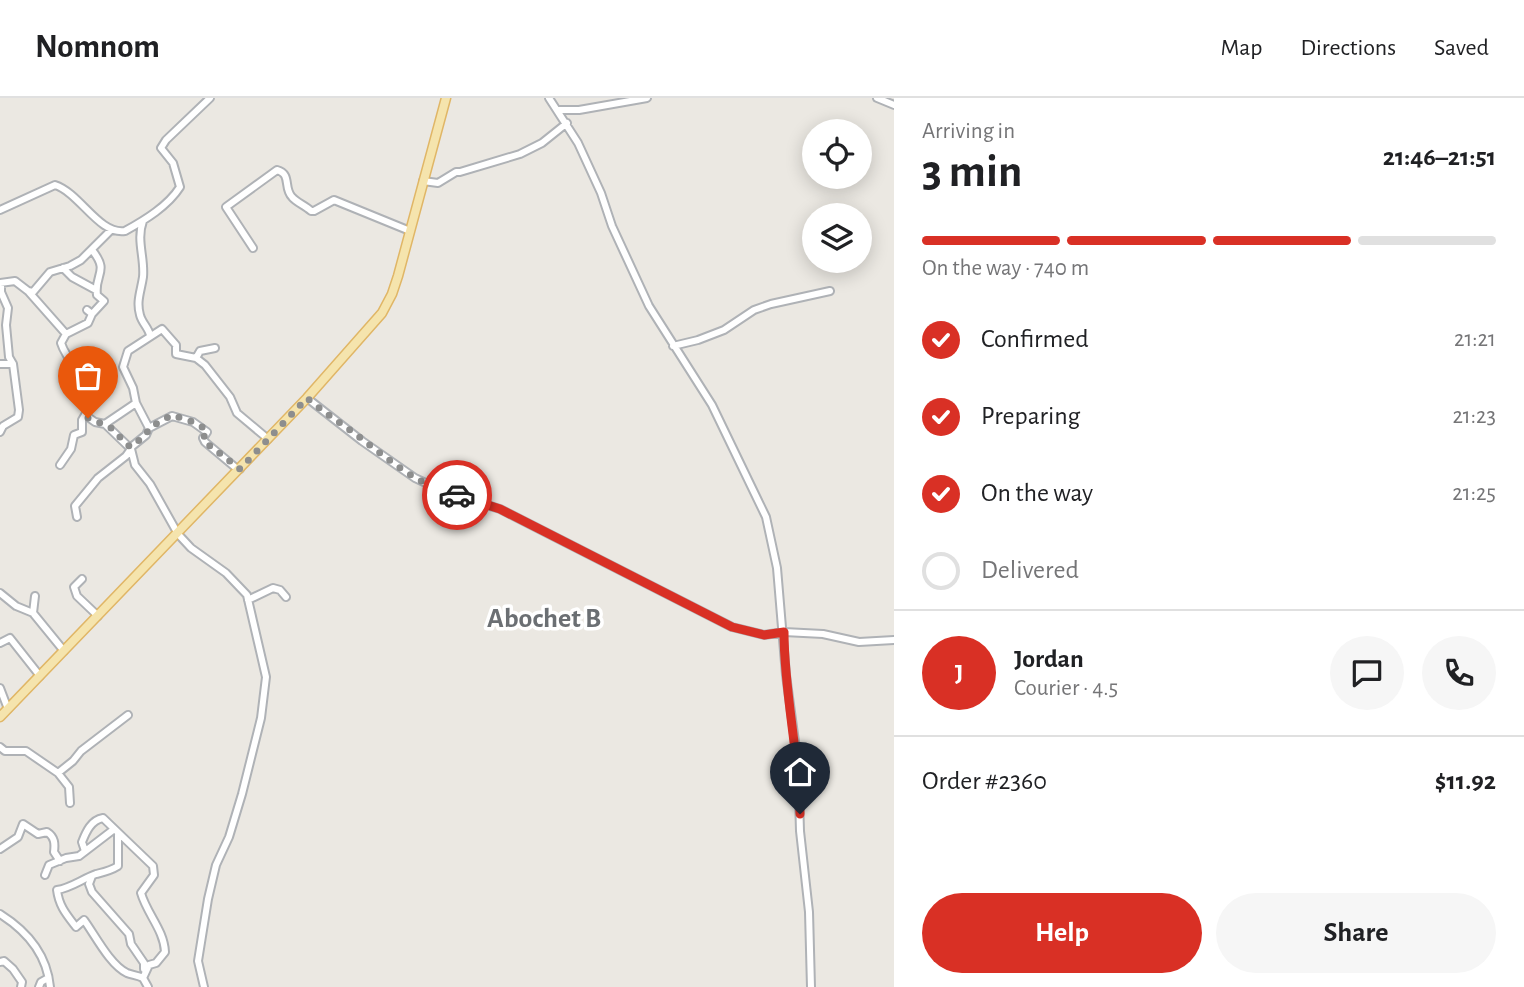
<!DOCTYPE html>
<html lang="en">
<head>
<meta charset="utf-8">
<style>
  :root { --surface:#fff; --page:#f6f6f6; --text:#202124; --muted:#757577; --line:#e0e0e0; --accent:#d93025 }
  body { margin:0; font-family:"Alegreya Sans",sans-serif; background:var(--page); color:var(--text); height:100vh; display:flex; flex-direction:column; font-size:26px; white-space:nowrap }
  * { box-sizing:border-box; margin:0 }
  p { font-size:23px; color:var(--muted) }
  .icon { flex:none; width:38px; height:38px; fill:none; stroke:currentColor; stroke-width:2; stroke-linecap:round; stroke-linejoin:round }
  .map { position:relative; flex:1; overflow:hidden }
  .panel { display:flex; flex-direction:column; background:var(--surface); width:630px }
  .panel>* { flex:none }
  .fabs { position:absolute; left:802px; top:21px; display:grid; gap:14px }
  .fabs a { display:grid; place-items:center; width:70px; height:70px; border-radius:50%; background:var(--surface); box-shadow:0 4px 18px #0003; font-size:35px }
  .pin { position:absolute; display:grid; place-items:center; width:60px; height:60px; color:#fff; margin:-72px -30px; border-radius:50% 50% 50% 0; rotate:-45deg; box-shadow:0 0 7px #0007 }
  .pin .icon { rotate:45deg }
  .courier { position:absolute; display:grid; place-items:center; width:70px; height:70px; margin:-35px; border:5px solid #d93025; border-radius:50%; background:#fff; color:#222; box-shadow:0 2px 9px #0007 }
  .headline em { font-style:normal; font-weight:700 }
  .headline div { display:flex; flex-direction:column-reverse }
  .headline { display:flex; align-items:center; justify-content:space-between; height:119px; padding:0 28px }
  h1 { font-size:46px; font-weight:700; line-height:52px }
  .bar { display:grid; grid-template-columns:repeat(4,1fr); gap:10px 7px; align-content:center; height:84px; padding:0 28px }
  .bar i { height:9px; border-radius:5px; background:var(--line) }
  .bar .on { background:var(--accent) }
  .bar p { grid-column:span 4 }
  .line { display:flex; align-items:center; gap:18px; padding:0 28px; border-top:2px solid var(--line) }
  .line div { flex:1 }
  .round { display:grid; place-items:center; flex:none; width:74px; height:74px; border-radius:37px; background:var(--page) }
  ol { padding:0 28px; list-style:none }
  li { display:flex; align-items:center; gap:21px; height:77px }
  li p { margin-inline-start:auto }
  li .icon { padding:7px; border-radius:50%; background:var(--accent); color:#fff; stroke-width:4 }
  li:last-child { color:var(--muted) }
  li i { width:38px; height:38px; border:4px solid var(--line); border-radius:50% }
  .button { display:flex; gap:14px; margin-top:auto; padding:14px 28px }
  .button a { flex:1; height:80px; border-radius:42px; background:var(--accent); color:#fff; font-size:28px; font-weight:700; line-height:80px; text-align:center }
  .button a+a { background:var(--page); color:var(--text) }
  header { display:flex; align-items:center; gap:42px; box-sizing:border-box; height:98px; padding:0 35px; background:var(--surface); border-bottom:2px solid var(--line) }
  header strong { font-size:33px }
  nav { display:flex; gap:38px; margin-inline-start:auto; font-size:24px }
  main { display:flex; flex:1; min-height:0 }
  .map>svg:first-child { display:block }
</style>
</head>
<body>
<header>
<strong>Nomnom</strong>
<nav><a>Map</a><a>Directions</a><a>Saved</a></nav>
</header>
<main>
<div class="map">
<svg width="894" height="889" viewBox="0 0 894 889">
  <rect width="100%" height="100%" fill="#ebe8e2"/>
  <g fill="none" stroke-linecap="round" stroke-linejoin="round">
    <defs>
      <path id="minor" d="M549 0 578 45 601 95 612 128 649 208 712 307 766 419 777 470 786 577 798 666 800 733 809 814 811 889
        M877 0 894 7
        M559 12H579L647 0
        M423 83 438 85 456 74H460L520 56 542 45 567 25
        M0 112 55 87C80 95 99 137 125 133 145 122 168 108 180 89L173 65 161 50 166 42 210 0
        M143 123C136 142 145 160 143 179 141 193 136 203 140 217 142 225 148 229 150 237
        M253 150 226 109 277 72C292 76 283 90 292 99 297 105 305 107 311 113H314L334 102 410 133
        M92 152C110 174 94 176 97 197L104 203 92 216
        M63 170 72 179 96 192
        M0 185 15 183 28 193 33 194 50 174 70 168 81 162 111 132
        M28 193 66 236
        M87 212 92 216 88 225 66 236 61 245C70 274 103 283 85 317L95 324 105 326 136 305
        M673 248 698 242 724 232 754 212 771 206 830 193
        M196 260 200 253 215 250
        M0 266H13
        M307 300 362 343 415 380 445 394 500 411 732 529 764 537 784 534 823 536 859 544 894 542
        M105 326 131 351 135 367 150 386 178 436 191 450 226 475 247 497 266 579 261 620 242 696 229 739 216 767 208 801 198 863 204 889
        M149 330 136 305 133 290 123 269 128 253 162 231 176 247V256L196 260 205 267 230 299 237 315 268 341
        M0 334 3 328 18 319 19 312 13 266 9 259 6 227 8 210 1 194V187
        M130 350 146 337 149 330 172 318 193 324 207 334 203 340 205 344 236 370 240 371
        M60 367 71 351 74 337 82 334V322L85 317
        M77 419 75 408 98 380 126 358 131 351
        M82 481 74 489 77 498 98 518
        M0 495 16 508 33 515 64 553
        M248 502 273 490 280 492 286 499
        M33 515 35 498
        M0 545 10 540 40 578
        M0 590 8 611
        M0 649 5 653H26L58 675 69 689 70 705
        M58 675 73 663 81 653 128 617
        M118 737V768C110 773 104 774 96 776 82 781 71 790 57 792 59 808 66 816 76 829L84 822C95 837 110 867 127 875 132 877 137 877 143 880L148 889
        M0 751 18 739 23 726 38 736 47 734C55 739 55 746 54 754L60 763
        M85 753 82 744C86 734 91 722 103 720L153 768 154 777 141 795C147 816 164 832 165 854L156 865 149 867 143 880
        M45 777 49 767 66 760 79 758 113 732
        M92 778 89 786 92 794 129 836 131 846 144 865V871
        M0 816C27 833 47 857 50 889
        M0 864 4 863 13 871 22 884 21 889
        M39 889 41 884 48 880"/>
      <path id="major" d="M0 619 307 300 382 215 392 196 398 178 446 0"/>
    </defs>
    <use href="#minor" stroke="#afb2b6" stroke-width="10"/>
    <use href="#major" stroke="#e0b666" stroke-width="11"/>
    <use href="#minor" stroke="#fff" stroke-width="6"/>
    <use href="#major" stroke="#f5e4ad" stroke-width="8"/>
  </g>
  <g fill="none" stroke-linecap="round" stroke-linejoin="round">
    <path stroke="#8d8e8e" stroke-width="7" stroke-dasharray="0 12.6" d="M88 320 110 329 130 349 146 337 149 330 172 317 193 324 206 331 207 334 203 340 205 344 240 371 307 300C320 311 333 320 346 329 382 355 414 387 457 397"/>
    <path stroke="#d93025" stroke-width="9" d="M457 397 500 411 732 529 764 537 784 534C784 595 799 655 800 716"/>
  </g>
  <g text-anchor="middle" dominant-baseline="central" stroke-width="7" stroke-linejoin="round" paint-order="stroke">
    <g font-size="28" font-weight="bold" fill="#6b6f73" stroke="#fff">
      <text x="544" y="521">Abochet B</text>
    </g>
  </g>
</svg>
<div class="fabs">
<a><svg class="icon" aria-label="locate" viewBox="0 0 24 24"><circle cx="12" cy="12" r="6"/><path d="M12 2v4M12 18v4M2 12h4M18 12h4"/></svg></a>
<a><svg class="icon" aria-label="layers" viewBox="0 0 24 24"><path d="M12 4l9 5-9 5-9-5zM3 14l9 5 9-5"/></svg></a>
</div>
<div class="pin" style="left:88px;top:320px;background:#ea580c"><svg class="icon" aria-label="bag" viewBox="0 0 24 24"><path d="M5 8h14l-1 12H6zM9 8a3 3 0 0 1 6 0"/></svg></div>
<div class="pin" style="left:800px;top:716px;background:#1f2937"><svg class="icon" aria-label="home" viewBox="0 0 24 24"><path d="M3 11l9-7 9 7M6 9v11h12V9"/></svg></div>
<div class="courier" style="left:457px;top:397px"><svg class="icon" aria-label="car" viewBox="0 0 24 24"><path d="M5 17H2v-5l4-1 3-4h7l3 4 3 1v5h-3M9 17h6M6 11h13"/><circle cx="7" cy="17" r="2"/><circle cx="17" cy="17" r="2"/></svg></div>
</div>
<section class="panel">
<div class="headline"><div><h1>3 min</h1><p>Arriving in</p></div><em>21:46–21:51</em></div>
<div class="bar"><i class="on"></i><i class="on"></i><i class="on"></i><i></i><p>On the way · 740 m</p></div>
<ol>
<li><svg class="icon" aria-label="check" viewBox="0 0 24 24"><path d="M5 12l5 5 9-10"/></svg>Confirmed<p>21:21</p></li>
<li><svg class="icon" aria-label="check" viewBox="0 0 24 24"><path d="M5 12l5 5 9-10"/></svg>Preparing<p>21:23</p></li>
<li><svg class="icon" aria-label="check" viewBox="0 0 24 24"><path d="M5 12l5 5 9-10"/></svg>On the way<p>21:25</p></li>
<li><i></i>Delivered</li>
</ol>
<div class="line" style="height:126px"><b class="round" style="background:var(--accent);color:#fff">J</b><div><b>Jordan</b><p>Courier · 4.5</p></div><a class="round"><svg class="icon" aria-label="chat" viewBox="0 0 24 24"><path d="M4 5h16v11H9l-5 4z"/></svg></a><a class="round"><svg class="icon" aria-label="phone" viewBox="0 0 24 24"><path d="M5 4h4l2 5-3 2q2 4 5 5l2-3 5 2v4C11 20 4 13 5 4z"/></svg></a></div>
<div class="line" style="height:91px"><div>Order #2360</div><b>$11.92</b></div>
<div class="button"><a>Help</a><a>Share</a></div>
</section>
</main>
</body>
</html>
